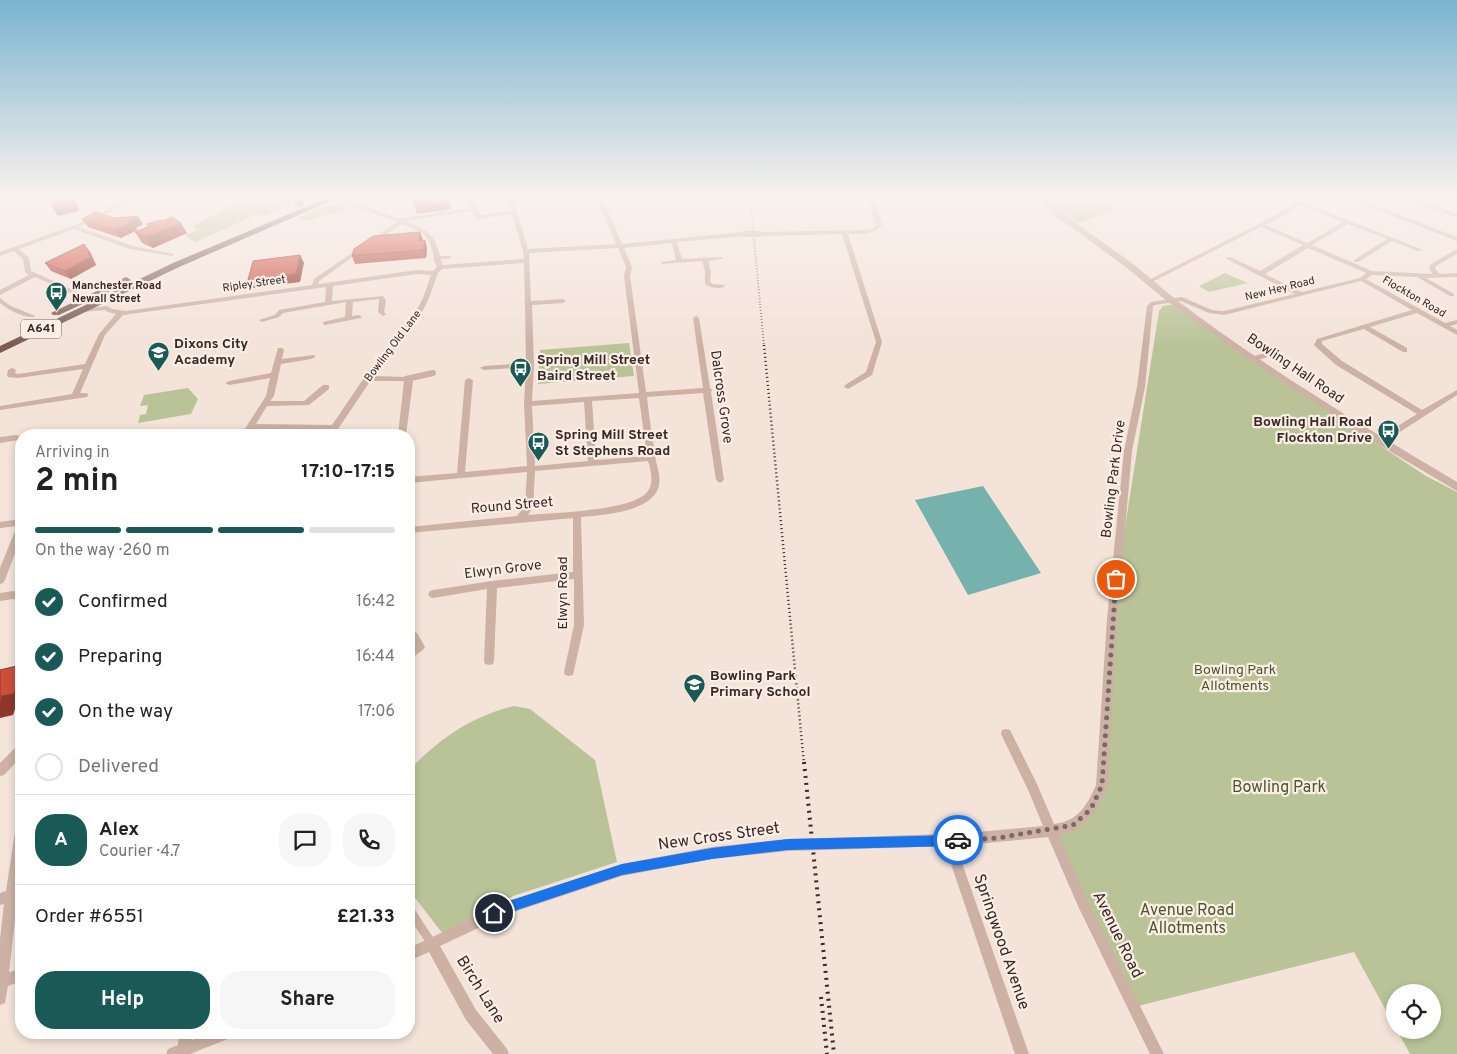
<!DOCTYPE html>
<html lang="en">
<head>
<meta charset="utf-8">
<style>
  :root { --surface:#fff; --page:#f6f6f6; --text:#222; --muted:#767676; --line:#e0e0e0; --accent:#195a57 }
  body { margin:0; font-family:Overpass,sans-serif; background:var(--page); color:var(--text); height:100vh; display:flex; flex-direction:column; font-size:19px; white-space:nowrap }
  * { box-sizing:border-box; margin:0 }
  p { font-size:16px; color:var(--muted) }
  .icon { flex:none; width:28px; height:28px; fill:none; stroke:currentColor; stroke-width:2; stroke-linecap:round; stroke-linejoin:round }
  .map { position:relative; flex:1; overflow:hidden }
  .side { position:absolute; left:15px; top:429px; width:400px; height:610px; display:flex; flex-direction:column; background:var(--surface); border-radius:20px; box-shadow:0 2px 8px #0003 }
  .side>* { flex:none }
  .fabs { position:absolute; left:1386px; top:984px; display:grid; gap:10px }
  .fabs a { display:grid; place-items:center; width:55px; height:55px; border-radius:50%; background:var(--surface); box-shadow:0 2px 8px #0003; font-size:25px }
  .pin { position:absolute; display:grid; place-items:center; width:42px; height:42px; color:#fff; margin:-21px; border:2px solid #fff; border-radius:50%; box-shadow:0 1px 5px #0007 }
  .courier { position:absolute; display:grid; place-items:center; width:50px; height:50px; margin:-25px; border:4px solid #1a73e8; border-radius:50%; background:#fff; color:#222; box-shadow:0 1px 6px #0007 }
  .head em { font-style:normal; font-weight:700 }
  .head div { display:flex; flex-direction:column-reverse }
  .head { display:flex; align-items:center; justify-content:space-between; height:85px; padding:0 20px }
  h1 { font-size:32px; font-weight:700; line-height:38px }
  .bar { display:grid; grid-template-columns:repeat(4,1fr); gap:8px 5px; align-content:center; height:60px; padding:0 20px }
  .bar i { height:6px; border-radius:4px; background:var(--line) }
  .bar .current { background:var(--accent) }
  .bar p { grid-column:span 4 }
  .line { display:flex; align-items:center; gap:12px; padding:0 20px; border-top:1px solid var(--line) }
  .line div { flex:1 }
  .round { display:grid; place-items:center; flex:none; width:52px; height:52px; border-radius:20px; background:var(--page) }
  ol { padding:0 20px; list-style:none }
  li { display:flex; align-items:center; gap:15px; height:55px }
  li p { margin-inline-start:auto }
  li .icon { padding:5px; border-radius:50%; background:var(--accent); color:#fff; stroke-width:4 }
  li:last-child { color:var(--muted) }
  li i { width:28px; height:28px; border:2px solid var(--line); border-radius:50% }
  .button { display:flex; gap:10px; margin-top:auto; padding:10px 20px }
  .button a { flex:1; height:58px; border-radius:20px; background:var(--accent); color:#fff; font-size:20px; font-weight:700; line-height:58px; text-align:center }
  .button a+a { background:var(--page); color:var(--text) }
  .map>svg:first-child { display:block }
</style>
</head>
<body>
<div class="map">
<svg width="1457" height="1054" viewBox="0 0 1457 1054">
  <rect width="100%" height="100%" fill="#f3e3d9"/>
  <path fill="#bac398" d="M1046 197H1129L1110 204 1117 209 1079 223 1051 203Z
    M250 198H290L291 200 289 202 292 204 265 216 258 214 195 242 185 235 198 230 192 226Z
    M332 204 350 210 314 218V220H301L300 217Z
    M1225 273 1248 283 1209 292 1199 286Z
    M1175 304 1242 354 1426 476 1457 492V1054H1410L1397 1030H1432V992H1395V1027L1354 952 1134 1007 1050 830 1073 825 1102 785 1114 597 1159 311 1163 306Z
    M629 343 634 376 538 384 540 350Z
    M188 388 198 399 191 414 138 423 140 415 146 414 148 405 140 406 144 395Z
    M514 706 530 709 595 760 617 862 513 896 443 934 409 890V770C441 738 470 717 514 706Z"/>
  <path fill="#76b2ad" d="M983 486 1041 573 968 595 915 500Z"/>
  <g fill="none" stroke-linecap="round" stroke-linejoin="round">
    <path stroke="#ccb1a4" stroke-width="6" d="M406 379 433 373"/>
    <path stroke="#ccb1a4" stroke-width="9" d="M409 909 432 944"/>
    <path fill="#ccb1a4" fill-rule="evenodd" d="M133 197H141L79 227 133 246 173 254V256L130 249 74 229 19 249 29 258 31 271 89 297V299H85L35 277 0 295V290L29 275 25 272 23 259 14 251 0 256V252L80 223Z
      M317 197H341L398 219 471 208 465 197H471L480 215 511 211 507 197H513L528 249 616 244 596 197H602L622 244 744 232 747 234 744 236 677 242 682 259 722 257V259L708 261 711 271 710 282 713 284 724 285 725 286C720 290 710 288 705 284V271L702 261 662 264V262L676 260 672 243 624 248 632 267 630 276 646 392 703 388 693 318 696 316 699 318 710 388 712 390 711 392 724 480 720 483 716 480 703 393 647 397C649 416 652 436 655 455 656 465 661 474 659 485 654 512 603 515 581 517L584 625 573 675 569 676 565 675 564 672 574 625V579L497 588 494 661 493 664 489 665 485 664 484 661 487 589 433 598 430 597 428 594 430 591 433 590 492 581 573 572V518L409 533V527L517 516 525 506 527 472 409 483V477L457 473 465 380 469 378 473 380 465 472 527 466 524 404 526 367 484 370 480 368 484 366 526 363 525 304 524 303 525 302 524 263 442 269 438 273 429 298 420 316 374 376 406 377 413 381 406 435H398L404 381H375L371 380 334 435H326L329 431 253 429 249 435H241L266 396 270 378 229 385 225 383 229 381 271 373 278 348H282L284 350 282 359 314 355 315 357 311 359 281 364 274 396 270 401H304L323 385H329V389L309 405 267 406 256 424 332 425 366 375 414 315 423 298 431 275 417 274 333 286 332 301 383 296 386 301 384 312 386 314 383 316 378 312 379 299 353 302 352 316 359 315 362 317 361 318 325 325 323 324V322L345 317 346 302 283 313 279 317 262 322 259 320 275 315 279 310 325 302 326 287 123 315 105 335 80 393H87L88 395 87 397 0 410V406L72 394 83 369 18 378 8 377 7 375 8 370 12 368 16 370 15 373 18 374 85 364 99 334 116 314 108 312 105 310 82 312 79 310 80 309 107 306 112 309 126 311 312 285 314 279 362 246 365 248 364 249 319 281V284L417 270 433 271 437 267 433 258 434 257C429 234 423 232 402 224L375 242H371V240L397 222 335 199H320ZM472 211 476 218 478 219 512 214 523 251 524 259 442 265 441 259 451 258V256H440C434 232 426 229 404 221ZM618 248 626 267 624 276 639 393 532 401 534 365 532 305 563 303 566 301 563 299 531 301 529 253ZM639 398 647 456 596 460 592 401ZM584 402 588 461 535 466 532 406ZM648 461C651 470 654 483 648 491 635 511 551 513 528 515L533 507 535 471Z
      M868 197H874L882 225C873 235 861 234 848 234L882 342 872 375 848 389 844 387 845 385 866 372 876 342 842 234 760 236 757 234 760 232 866 230 872 229 876 225Z
      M1283 197H1291L1300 201 1307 197H1314L1305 203 1423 250 1418 251 1392 241 1358 262H1354V260L1387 239 1348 224 1312 245 1372 271 1433 274 1429 269 1431 264 1457 249V254L1436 266 1435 269 1440 274 1457 273V277L1426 278 1454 294V296H1450L1417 277 1372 275 1366 279 1445 323 1457 320V324L1450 326 1457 330V335L1417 313 1370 327 1407 348V352H1403L1364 329 1322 341V344L1342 361 1422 410 1457 390V395L1383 443H1377L1376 441 1377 439 1417 414 1336 365 1314 345 1317 339 1412 310 1361 281 1224 315 1209 313 1181 301 1155 305 1153 306 1145 387 1132 451 1117 619 1108 785C1097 810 1088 829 1059 835L1086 898 1164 1054H1150L1078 906 1048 837 956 846 1029 1054H1015L945 846 858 849 854 847 852 843 854 839 858 837 967 833 1043 826 1029 792 1001 734 1002 730 1006 729 1010 730 1037 784 1054 824C1079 821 1087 805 1096 785L1107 619 1124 451 1137 387 1147 306 1151 302 1182 297 1212 310 1224 311 1295 294 1225 258 1230 257 1260 271 1303 245 1261 227 1152 282 1147 281 1259 224 1296 203ZM1301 205 1343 222 1307 243 1266 225ZM1308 248 1366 273 1360 278 1302 292 1265 274Z
      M1345 197H1353L1457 237V241Z
      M1404 197H1412L1457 214V218Z
      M0 298 9 305 35 316 34 317C24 318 8 310 0 303Z
      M1279 349H1281V353L1254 361 1250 359 1251 357Z
      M16 435 19 436 20 438 19 440 0 443V437Z
      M21 519V537L5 580 3 583 0 584V568L17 526 0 528V522Z
      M21 590V598L0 601V593Z
      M414 632 417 633 425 647 423 650 409 660V650L414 646 411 641H409V633Z
      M21 745V757L4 775 0 776V763L17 746Z
      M21 826V868L9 972 21 969V981L8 986 5 1003 0 1005V939L4 904 0 905V893L6 891 15 832 17 828Z
      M788 839 792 841 794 845 792 849 788 851 712 859 622 876 508 914 440 946 476 1010 507 1049 509 1054H493L466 1020 429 952 409 961V948L506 902 622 864 712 847Z
      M179 1032H193L192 1040 210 1032H235L233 1037 190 1054H166L168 1049 178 1045Z"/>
    <path fill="#ccb1a4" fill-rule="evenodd" d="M1038 197H1046C1072 223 1104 242 1133 264 1147 275 1160 287 1174 298 1263 366 1361 425 1457 482V491L1376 443 1251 361 1168 302 1127 268 1056 216Z"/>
    <path fill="#7a5e56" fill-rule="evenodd" d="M295 197H303L305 201 301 207 294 205 297 201Z
      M329 197H340L179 267 0 353V346L173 263Z
      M126 277 131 280 129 282 59 315H53L51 313Z"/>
    <path stroke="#372926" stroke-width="2" stroke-dasharray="0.5 2.5" stroke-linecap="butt" d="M750 197 764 346"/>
    <path stroke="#372926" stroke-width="2.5" stroke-dasharray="1 3" stroke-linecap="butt" d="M764 345 804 764"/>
    <path stroke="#372926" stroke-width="4" stroke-dasharray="2 5" stroke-linecap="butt" d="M804 762 834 1054
      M821 997 827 1054"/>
    <path stroke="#ccb1a4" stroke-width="6" d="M744 234H760"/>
    <path stroke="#ccb1a4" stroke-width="12" d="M788 845 858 843"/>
  </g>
  <path fill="#b04334" d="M114 218 143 224 136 228 137 230 121 238 88 227 82 219Z
    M147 224 187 233 153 248 142 243 135 232 149 226Z
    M420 232 423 240H425L427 248 426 258 355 264 352 256Z
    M90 252 96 265 71 279 51 271 45 263Z"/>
  <path fill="#90372b" d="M72 197H74L76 201 79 211 58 216 53 208Z
    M88 197H97V198L89 199Z
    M448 197 451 209 417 214 414 206Z
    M138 216 143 224 136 228 137 230 121 238 116 230 129 221Z
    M181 223 187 233 153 248 146 237Z
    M420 232 423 241H419Z
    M425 240 427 248 426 258 423 250Z
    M84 244 90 252 96 265 71 279 65 271Z
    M300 255 304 263 300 282 252 288 248 280Z
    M21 672V705L16 706 13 715 0 718V703L2 696Z"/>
  <path fill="#cd4e3d" stroke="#90372b" d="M51 197H72L74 203 53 208Z
    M418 197H448V201L414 206 413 198Z
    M96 212 114 218 138 216 129 221 132 222 116 230 82 219Z
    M172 217 181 223 146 237 135 232 150 226 147 224 160 220 163 221Z
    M420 232 419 241 425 240 423 250 352 256 354 249 373 236Z
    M84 244 91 257 65 271 45 263Z
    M300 255 296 274 248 280 253 261Z
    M21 665V672L14 694 2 696 0 703V670Z"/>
  <linearGradient id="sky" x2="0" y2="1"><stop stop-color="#7ab3d0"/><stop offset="0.57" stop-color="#faf2ee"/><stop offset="1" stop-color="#faf2ee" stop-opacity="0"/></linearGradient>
  <rect width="1457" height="345" fill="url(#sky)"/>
  <path fill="#1a73e8" d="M958 835 962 837 964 840 962 844 958 846 788 850 712 859 622 875 508 913 494 919 490 917 488 913 490 909 506 902 622 864 712 848 788 839Z"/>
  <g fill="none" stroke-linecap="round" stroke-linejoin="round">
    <path stroke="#796a65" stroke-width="5" stroke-dasharray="0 9" d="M958 840 998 838 1073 825 1091 809 1102 785 1116 579"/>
  </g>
  <defs>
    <symbol id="bus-pin" viewBox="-11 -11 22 30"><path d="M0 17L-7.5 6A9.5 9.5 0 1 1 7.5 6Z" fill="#195a57" stroke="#faeee6"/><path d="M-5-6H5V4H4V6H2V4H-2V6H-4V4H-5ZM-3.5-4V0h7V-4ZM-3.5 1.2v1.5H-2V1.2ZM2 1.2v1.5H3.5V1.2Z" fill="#fff"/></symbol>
    <symbol id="school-pin" viewBox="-11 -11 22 30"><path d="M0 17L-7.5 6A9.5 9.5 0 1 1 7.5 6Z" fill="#195a57" stroke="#faeee6"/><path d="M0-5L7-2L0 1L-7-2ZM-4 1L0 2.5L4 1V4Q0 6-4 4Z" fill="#fff"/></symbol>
  </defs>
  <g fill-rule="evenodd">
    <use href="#bus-pin" x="44" y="280" width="25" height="34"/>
    <use href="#school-pin" x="146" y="340" width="25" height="34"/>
    <use href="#bus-pin" x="508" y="356" width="25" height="34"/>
    <use href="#bus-pin" x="1376" y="418" width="25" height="34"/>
    <use href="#bus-pin" x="526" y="430" width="25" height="34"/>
    <use href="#school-pin" x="682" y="672" width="25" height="34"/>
  </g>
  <g text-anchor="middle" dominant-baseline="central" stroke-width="4.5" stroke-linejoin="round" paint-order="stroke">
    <g font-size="11" fill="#372926" stroke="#faeee6">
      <text transform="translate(254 284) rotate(-8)">Ripley Street</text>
      <text transform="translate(1280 289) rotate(-14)">New Hey Road</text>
      <text transform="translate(1414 297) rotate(30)">Flockton Road</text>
      <text transform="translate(393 346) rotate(-53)">Bowling Old Lane</text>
    </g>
    <g font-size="11" font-weight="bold" fill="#372926" stroke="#faeee6" text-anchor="start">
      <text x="72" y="286">Manchester Road<tspan x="72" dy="13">Newall Street</tspan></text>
    </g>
    <rect fill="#faeee6" stroke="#726460" stroke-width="1" x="21" y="319.5" width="40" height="19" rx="4"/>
    <g font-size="12" font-weight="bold" fill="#372926">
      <text x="41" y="329">A641</text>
    </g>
    <g font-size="14" font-weight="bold" fill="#372926" stroke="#faeee6" text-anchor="start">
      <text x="174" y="344">Dixons City<tspan x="174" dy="16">Academy</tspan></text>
      <text x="537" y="360">Spring Mill Street<tspan x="537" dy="16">Baird Street</tspan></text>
      <text x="1372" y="422" text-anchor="end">Bowling Hall Road<tspan x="1372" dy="16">Flockton Drive</tspan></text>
      <text x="555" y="435">Spring Mill Street<tspan x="555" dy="16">St Stephens Road</tspan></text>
      <text x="710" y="676">Bowling Park<tspan x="710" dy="16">Primary School</tspan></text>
    </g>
    <g font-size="14" fill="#372926" stroke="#faeee6">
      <text transform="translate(1295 369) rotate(34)">Bowling Hall Road</text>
      <text transform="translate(721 397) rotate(82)">Dalcross Grove</text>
      <text transform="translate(1114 479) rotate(-83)">Bowling Park Drive</text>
      <text transform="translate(512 506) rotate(-5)">Round Street</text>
      <text transform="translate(503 570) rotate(-7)">Elwyn Grove</text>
      <text transform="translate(563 593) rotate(-90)">Elwyn Road</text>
    </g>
    <g font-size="14" fill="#4b5629" stroke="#faeee6">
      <text x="1235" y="670">Bowling Park<tspan x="1235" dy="16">Allotments</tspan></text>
    </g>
    <g font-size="16" fill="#4b5629" stroke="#faeee6">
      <text x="1279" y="788">Bowling Park</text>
      <text x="1187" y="911">Avenue Road<tspan x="1187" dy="18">Allotments</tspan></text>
    </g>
    <g font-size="16" fill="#372926" stroke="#faeee6">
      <text transform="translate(719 837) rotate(-8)">New Cross Street</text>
      <text transform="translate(1117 935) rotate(64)">Avenue Road</text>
      <text transform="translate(1001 942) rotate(71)">Springwood Avenue</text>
      <text transform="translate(480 990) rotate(58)">Birch Lane</text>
    </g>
  </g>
</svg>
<div class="fabs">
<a><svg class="icon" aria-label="locate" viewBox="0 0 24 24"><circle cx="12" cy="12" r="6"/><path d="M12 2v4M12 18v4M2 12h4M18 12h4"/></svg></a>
</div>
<div class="pin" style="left:1116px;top:579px;background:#ea580c"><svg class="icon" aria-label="bag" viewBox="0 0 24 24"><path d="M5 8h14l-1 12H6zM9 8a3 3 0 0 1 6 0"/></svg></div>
<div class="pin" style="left:494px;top:913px;background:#1f2937"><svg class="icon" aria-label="home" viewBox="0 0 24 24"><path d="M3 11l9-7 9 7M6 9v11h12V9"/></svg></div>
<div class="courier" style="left:958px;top:840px"><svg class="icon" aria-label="car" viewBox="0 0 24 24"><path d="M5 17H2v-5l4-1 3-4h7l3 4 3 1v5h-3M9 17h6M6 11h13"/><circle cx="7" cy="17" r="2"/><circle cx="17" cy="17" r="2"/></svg></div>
<section class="side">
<div class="head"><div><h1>2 min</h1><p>Arriving in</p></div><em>17:10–17:15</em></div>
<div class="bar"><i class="current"></i><i class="current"></i><i class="current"></i><i></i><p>On the way · 260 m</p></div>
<ol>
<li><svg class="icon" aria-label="check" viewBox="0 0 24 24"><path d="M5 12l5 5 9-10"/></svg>Confirmed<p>16:42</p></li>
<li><svg class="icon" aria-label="check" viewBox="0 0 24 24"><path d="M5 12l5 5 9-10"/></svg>Preparing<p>16:44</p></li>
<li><svg class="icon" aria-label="check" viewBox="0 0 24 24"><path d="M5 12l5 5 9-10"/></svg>On the way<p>17:06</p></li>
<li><i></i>Delivered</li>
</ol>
<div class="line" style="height:90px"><b class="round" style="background:var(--accent);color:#fff">A</b><div><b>Alex</b><p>Courier · 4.7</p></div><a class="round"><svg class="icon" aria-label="chat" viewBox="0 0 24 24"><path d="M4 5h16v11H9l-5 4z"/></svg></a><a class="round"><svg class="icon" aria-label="phone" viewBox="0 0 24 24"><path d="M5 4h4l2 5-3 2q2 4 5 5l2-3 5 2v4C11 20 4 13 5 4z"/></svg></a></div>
<div class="line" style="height:65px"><div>Order #6551</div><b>£21.33</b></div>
<div class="button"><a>Help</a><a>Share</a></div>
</section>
</div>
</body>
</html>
